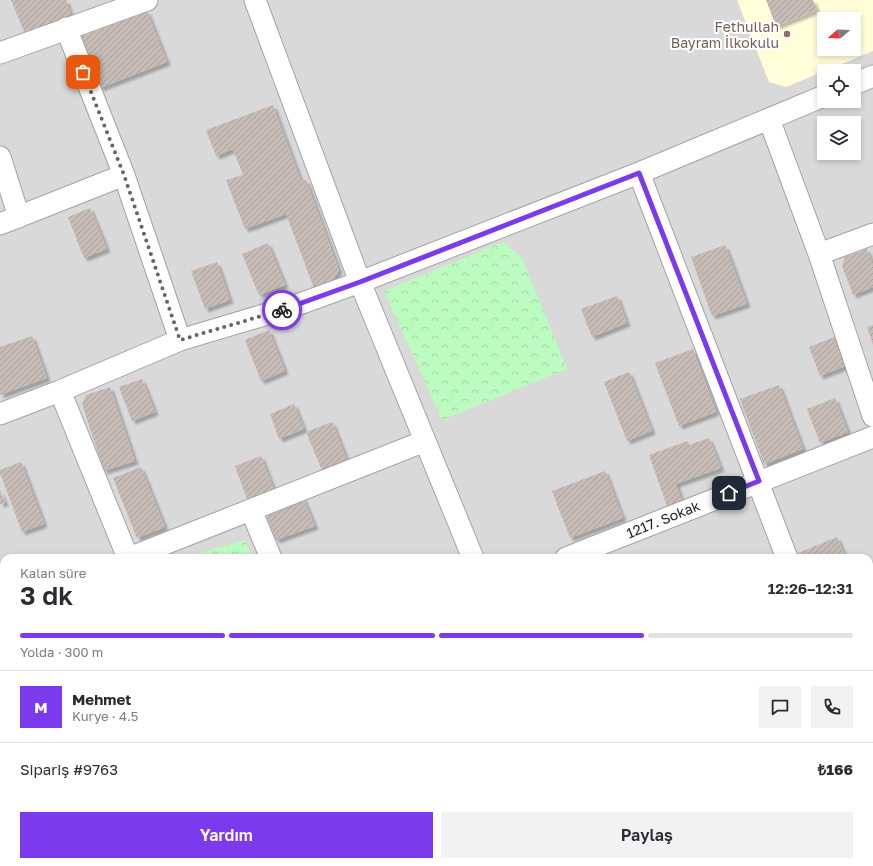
<!DOCTYPE html>
<html lang="tr">
<head>
<meta charset="utf-8">
<style>
  :root { --surface:#fff; --page:#f2f2f3; --text:#2b2b33; --muted:#7c7c81; --line:#e1e1e2; --accent:#7c3aed }
  body { margin:0; font-family:"Golos Text",sans-serif; background:var(--page); color:var(--text); height:100vh; display:flex; flex-direction:column; font-size:15px; white-space:nowrap }
  * { box-sizing:border-box; margin:0 }
  p { font-size:13px; color:var(--muted) }
  .icon { flex:none; width:22px; height:22px; fill:none; stroke:currentColor; stroke-width:2; stroke-linecap:round; stroke-linejoin:round }
  .map { position:relative; flex:1; overflow:hidden }
  .panel { position:absolute; left:0px; top:554px; width:873px; height:312px; display:flex; flex-direction:column; background:var(--surface); border-radius:12px 12px 0 0; box-shadow:0 2px 6px #0003 }
  .panel>* { flex:none }
  .needle { width:26px; rotate:251deg }
  .controls { position:absolute; left:817px; top:12px; display:grid; gap:8px }
  .controls a { display:grid; place-items:center; width:44px; height:44px; border-radius:0px; background:var(--surface); box-shadow:0 2px 6px #0003; font-size:20px }
  .pin { position:absolute; display:grid; place-items:center; width:34px; height:34px; color:#fff; margin:-17px; border-radius:8px; box-shadow:0 2px 6px #0006 }
  .courier { position:absolute; display:grid; place-items:center; width:40px; height:40px; margin:-20px; border:3px solid #7c3aed; border-radius:50%; background:#fff; color:#222; box-shadow:0 1px 5px #0007 }
  .summary em { font-style:normal; font-weight:600 }
  .summary div { display:flex; flex-direction:column-reverse }
  .summary { display:flex; align-items:center; justify-content:space-between; height:68px; padding:0 20px }
  h1 { font-size:26px; font-weight:600; line-height:30px }
  .bar { display:grid; grid-template-columns:repeat(4,1fr); gap:6px 4px; align-content:center; height:48px; padding:0 20px }
  .bar i { height:5px; border-radius:3px; background:var(--line) }
  .bar .selected { background:var(--accent) }
  .bar p { grid-column:span 4 }
  .line { display:flex; align-items:center; gap:10px; padding:0 20px; border-top:1px solid var(--line) }
  .line div { flex:1 }
  .round { display:grid; place-items:center; flex:none; width:42px; height:42px; border-radius:0px; background:var(--page) }
  .action { display:flex; gap:8px; margin-top:auto; padding:8px 20px }
  .action a { flex:1; height:46px; border-radius:0px; background:var(--accent); color:#fff; font-size:16px; font-weight:600; line-height:46px; text-align:center }
  .action a+a { background:var(--page); color:var(--text) }
  .map>svg:first-child { display:block }
</style>
</head>
<body>
<div class="map">
<svg width="873" height="866" viewBox="0 0 873 866">
  <defs>
    <pattern id="park-crowns" width="20" height="18" patternUnits="userSpaceOnUse"><rect width="20" height="18" fill="#bcfbbf"/><path d="M2 6a3 3 0 1 1 6 0M12 15a3 3 0 1 1 6 0" fill="none" stroke="#a1d7a4"/></pattern>
    <pattern id="building-hatch" width="6" height="6" patternUnits="userSpaceOnUse"><rect width="6" height="6" fill="#c6bbb5"/><path d="M-1 1l2-2M0 6l6-6M5 7l2-2" fill="none" stroke="#aaa09b"/></pattern>
    <filter id="shadow"><feDropShadow dx="3.5" dy="3.5" stdDeviation="1" flood-color="#0004"/></filter>
  </defs>
  <rect width="100%" height="100%" fill="#eee9e1"/>
  <path fill="#dad9d9" fill-rule="evenodd" d="M0 0H873V866H0ZM824 19H854V49H824ZM824 71H854V101H824ZM824 123H854V153H824ZM4 558H869V862H4Z"/>
  <path fill="#fffed9" fill-rule="evenodd" d="M737 0H873V51L786 87 769 82ZM824 19H854V49H824Z"/>
  <path fill="url(#park-crowns)" d="M503 242 522 258 567 369 442 420 384 291Z
    M245 540 252 558H184Z"/>
  <path fill="url(#building-hatch)" filter="url(#shadow)" d="M11 0H66L72 18 26 36Z
    M766 0H813L817 10 776 26Z
    M147 11 167 62 100 88 80 37Z
    M273 105 301 181 306 180 339 270 330 285 315 291 286 214 245 229 226 180 243 175 233 149 216 156 206 130Z
    M90 208 107 249 84 258 68 217Z
    M268 243 285 285 259 295 242 254Z
    M725 245 747 304 712 316 691 257Z
    M867 249 873 266V287L853 295 842 266 845 257Z
    M217 262 230 300 205 309 191 271Z
    M617 296 627 323 592 337 581 309Z
    M873 325V345L867 327Z
    M269 330 285 371 261 381 245 340Z
    M32 336 47 378 0 395V347Z
    M837 336 848 365 820 376 809 347Z
    M693 349 716 412 679 426 655 363Z
    M629 372 652 431 627 441 604 382Z
    M142 379 155 412 132 421 119 387Z
    M779 385 803 449 764 464 740 399Z
    M110 387 135 461 104 471 82 404 86 395Z
    M835 398 848 432 820 443 807 409Z
    M294 404 304 429 279 439 270 414Z
    M332 422 349 465 324 475 306 432Z
    M709 438 721 468 676 484 682 501 667 506 649 455 688 441 689 445Z
    M261 456 275 492 248 502 235 466Z
    M21 462 44 524 22 532 0 473V470Z
    M141 467 165 527 137 538 113 478Z
    M605 471 623 518 570 538 552 491Z
    M0 490 5 503 0 504Z
    M303 497 315 526 276 540 267 518 271 508Z
    M837 537 846 558H800L798 553Z
    M4 609V640L0 641V610Z
    M873 800V835L869 837V801Z
    M873 841V856L869 847V843Z"/>
  <g fill="none" stroke-linecap="round" stroke-linejoin="round">
    <defs>
      <path id="minor" d="M255 0 360 282 473 558
        M66 28 124 175 180 340
        M0 53 147 0
        M854 84 873 76
        M769 119 819 254 873 416
        M0 157 19 217
        M639 173 787 558
        M0 224 124 175
        M819 254 873 234
        M60 391 128 558
        M0 414 60 391 180 340 294 306 360 282 639 173 824 96
        M251 510 271 558
        M129 558 425 441
        M566 558 873 437
        M0 691 4 703
        M0 766 4 765
        M169 862 171 866
        M501 862 502 866
        M592 862 594 866
        M737 862 738 866"/>
      <path id="major" d="M869 641 873 639
        M869 671 873 669
        M303 866 312 862
        M395 866 405 862"/>
    </defs>
    <use href="#minor" stroke="#a3a3a3" stroke-width="23"/>
    <use href="#major" stroke="#945e00" stroke-width="24"/>
    <use href="#minor" stroke="#fff" stroke-width="21"/>
    <use href="#major" stroke="#fece96" stroke-width="22"/>
  </g>
  <g fill="none" stroke-linecap="round" stroke-linejoin="round">
    <path stroke="#666461" stroke-width="4" stroke-dasharray="0 7.2" d="M83 72 124 175 180 340 282 310"/>
    <path stroke="#7c3aed" stroke-width="5" d="M282 310 360 282 639 173 759 481 729 493"/>
  </g>
  <circle fill="#8d6e63" stroke="#fff" stroke-width="1.5" cx="787" cy="34" r="4"/>
  <g text-anchor="middle" dominant-baseline="central" stroke-width="4" stroke-linejoin="round" paint-order="stroke">
    <g font-size="14" fill="#785e54" stroke="#fff" text-anchor="end">
      <text x="779" y="26">Fethullah<tspan x="779" dy="16">Bayram İlkokulu</tspan></text>
    </g>
    <g font-size="14" fill="#1c1c1c" stroke="#fff">
      <text transform="translate(663 519) rotate(-22)">1217. Sokak</text>
    </g>
  </g>
</svg>
<div class="controls">
<a><svg class="needle" viewBox="-14 -14 28 28"><path d="M0-13l5 13h-10z" fill="#e53935"/><path d="M0 13l5-13h-10z" fill="#7c7c81"/></svg></a>
<a><svg class="icon" aria-label="locate" viewBox="0 0 24 24"><circle cx="12" cy="12" r="6"/><path d="M12 2v4M12 18v4M2 12h4M18 12h4"/></svg></a>
<a><svg class="icon" aria-label="layers" viewBox="0 0 24 24"><path d="M12 4l9 5-9 5-9-5zM3 14l9 5 9-5"/></svg></a>
</div>
<div class="pin" style="left:83px;top:72px;background:#ea580c"><svg class="icon" aria-label="bag" viewBox="0 0 24 24"><path d="M5 8h14l-1 12H6zM9 8a3 3 0 0 1 6 0"/></svg></div>
<div class="pin" style="left:729px;top:493px;background:#1f2937"><svg class="icon" aria-label="home" viewBox="0 0 24 24"><path d="M3 11l9-7 9 7M6 9v11h12V9"/></svg></div>
<div class="courier" style="left:282px;top:310px"><svg class="icon" aria-label="bike" viewBox="0 0 24 24"><circle cx="6" cy="16" r="4"/><circle cx="18" cy="16" r="4"/><path d="M6 16l4-8h5l3 8M10 8l3 8H6M13 5h3"/></svg></div>
<section class="panel">
<div class="summary"><div><h1>3 dk</h1><p>Kalan süre</p></div><em>12:26–12:31</em></div>
<div class="bar"><i class="selected"></i><i class="selected"></i><i class="selected"></i><i></i><p>Yolda · 300 m</p></div>
<div class="line" style="height:72px"><b class="round" style="background:var(--accent);color:#fff">M</b><div><b>Mehmet</b><p>Kurye · 4.5</p></div><a class="round"><svg class="icon" aria-label="chat" viewBox="0 0 24 24"><path d="M4 5h16v11H9l-5 4z"/></svg></a><a class="round"><svg class="icon" aria-label="phone" viewBox="0 0 24 24"><path d="M5 4h4l2 5-3 2q2 4 5 5l2-3 5 2v4C11 20 4 13 5 4z"/></svg></a></div>
<div class="line" style="height:52px"><div>Sipariş #9763</div><b>₺166</b></div>
<div class="action"><a>Yardım</a><a>Paylaş</a></div>
</section>
</div>
</body>
</html>
